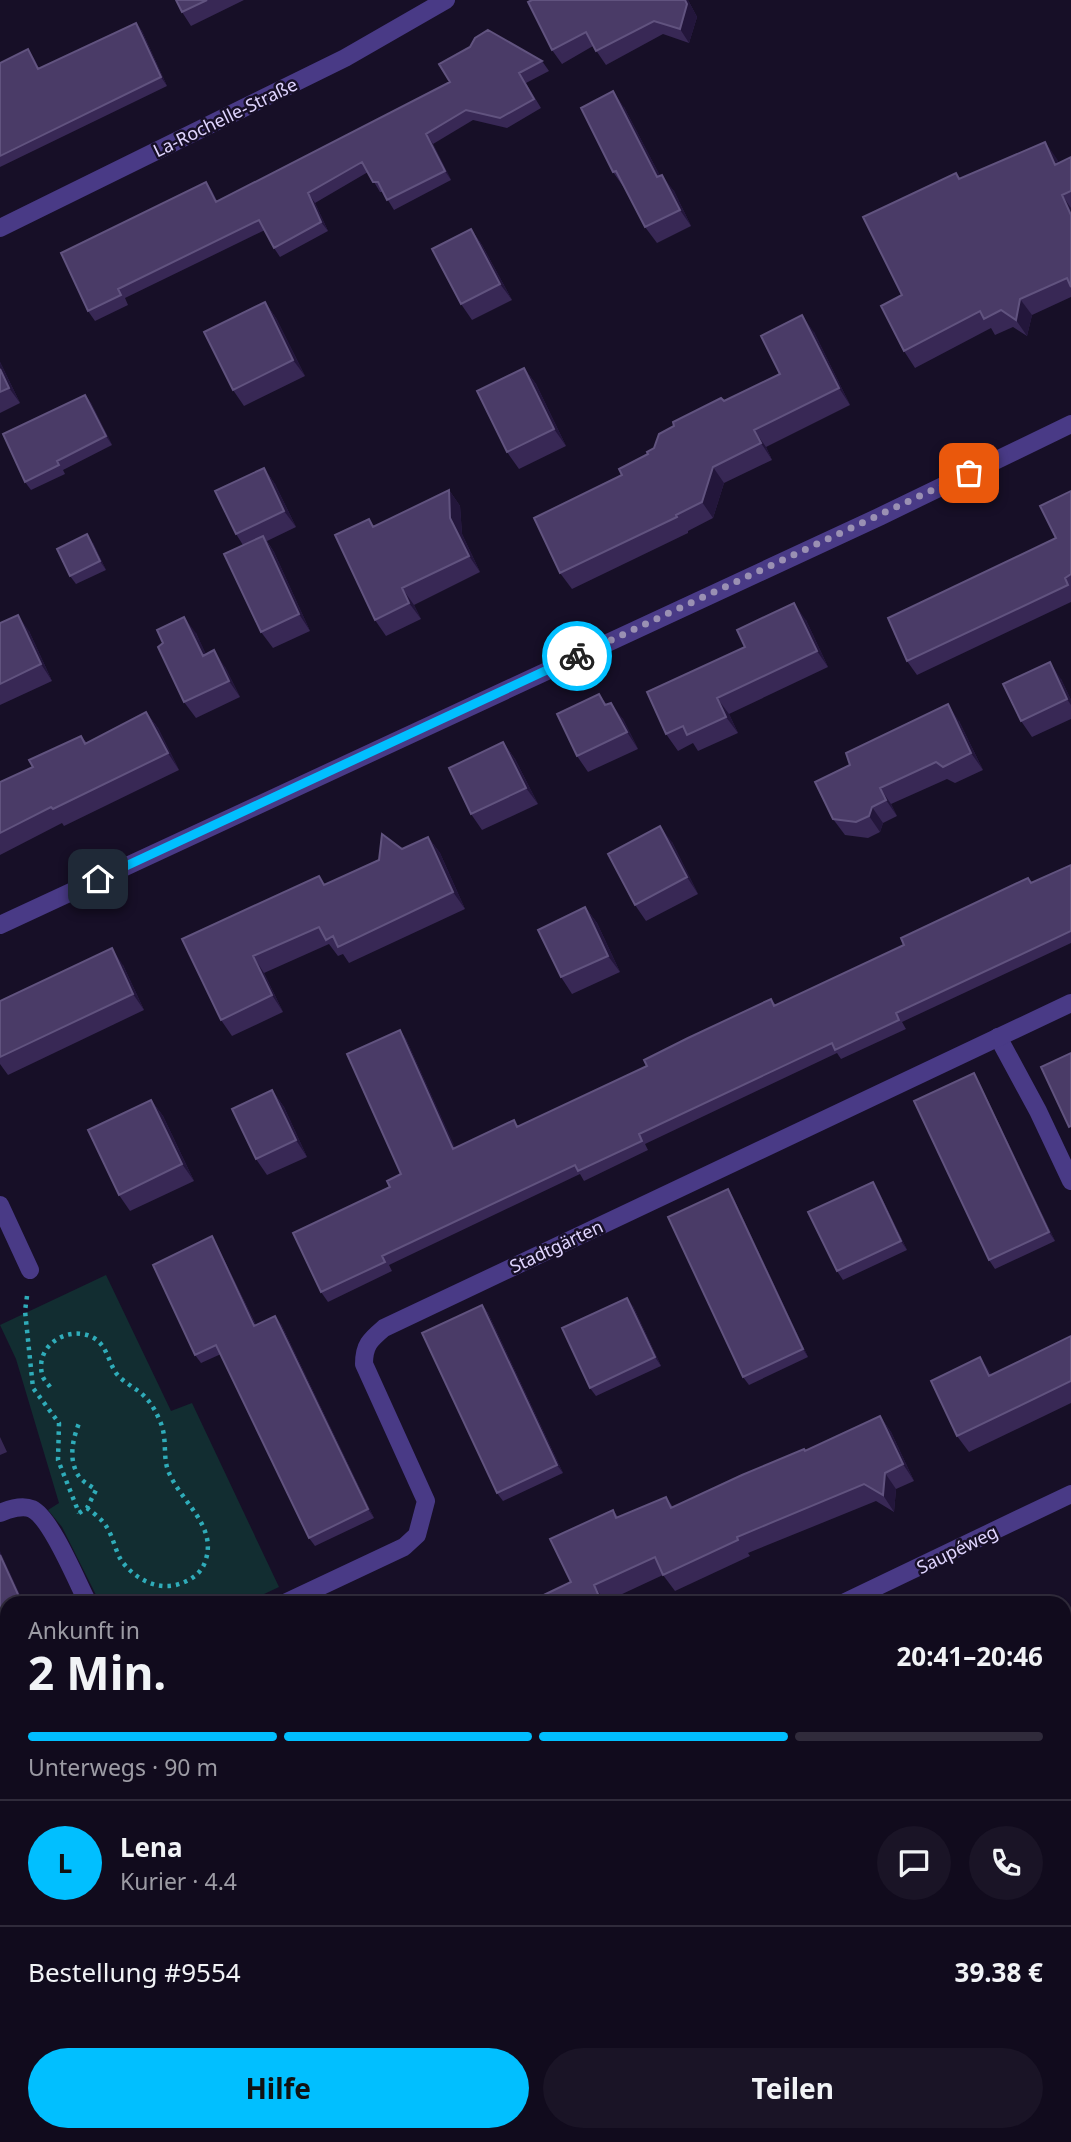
<!DOCTYPE html>
<html lang="de">
<head>
<meta charset="utf-8">
<style>
  :root { --surface:#110b1d; --page:#1a1426; --text:#f1f3f6; --muted:#9c9ba4; --line:#302b3b; --accent:#01bfff }
  body { margin:0; font-family:"Noto Sans",sans-serif; background:var(--page); color:var(--text); height:100vh; display:flex; flex-direction:column; font-size:26px; white-space:nowrap }
  * { box-sizing:border-box; margin:0 }
  p { font-size:23px; color:var(--muted) }
  .icon { flex:none; width:38px; height:38px; fill:none; stroke:currentColor; stroke-width:2; stroke-linecap:round; stroke-linejoin:round }
  .map { position:relative; flex:1; overflow:hidden }
  .details { position:absolute; left:0px; top:1596px; width:1071px; height:546px; display:flex; flex-direction:column; background:var(--surface); border-radius:21px 21px 0 0; box-shadow:0 2px 5px #0004,0 0 0 2px var(--line) }
  .details>* { flex:none }
  .pin { position:absolute; display:grid; place-items:center; width:60px; height:60px; color:#fff; margin:-30px; border-radius:14px; box-shadow:0 4px 10px #0006 }
  .courier { position:absolute; display:grid; place-items:center; width:70px; height:70px; margin:-35px; border:5px solid #01bfff; border-radius:50%; background:#fff; color:#222; box-shadow:0 2px 9px #0007 }
  .head em { font-style:normal; font-weight:700 }
  .head div { display:flex; flex-direction:column-reverse }
  .head { display:flex; align-items:center; justify-content:space-between; height:119px; padding:0 28px }
  h1 { font-size:46px; font-weight:700; line-height:52px }
  .bar { display:grid; grid-template-columns:repeat(4,1fr); gap:10px 7px; align-content:center; height:84px; padding:0 28px }
  .bar i { height:9px; border-radius:5px; background:var(--line) }
  .bar .current { background:var(--accent) }
  .bar p { grid-column:span 4 }
  .line { display:flex; align-items:center; gap:18px; padding:0 28px; border-top:2px solid var(--line) }
  .line div { flex:1 }
  .round { display:grid; place-items:center; flex:none; width:74px; height:74px; border-radius:37px; background:var(--page) }
  .action { display:flex; gap:14px; margin-top:auto; padding:14px 28px }
  .action a { flex:1; height:80px; border-radius:42px; background:var(--accent); color:#111; font-size:28px; font-weight:700; line-height:80px; text-align:center }
  .action a+a { background:var(--page); color:var(--text) }
  .map>svg:first-child { display:block }
</style>
</head>
<body>
<div class="map">
<svg width="1071" height="2142" viewBox="0 0 1071 2142">
  <rect width="100%" height="100%" fill="#170f27"/>
  <path fill="#122d31" d="M106 1275 171 1411 192 1403 279 1587 245 1603H100L62 1527 48 1510 59 1503 16 1359 0 1325Z"/>
  <g fill="none" stroke-linecap="round" stroke-linejoin="round">
    <path stroke="#2facb9" stroke-width="4.5" stroke-dasharray="3.5 5" stroke-linecap="butt" d="M27 1296 25 1311 33 1388 59 1423 58 1460 79 1513
      M50 1387C48 1384 42 1378 42 1374 35 1345 69 1324 94 1338 107 1346 108 1361 116 1373 121 1380 130 1385 137 1390 147 1397 154 1407 159 1419 169 1439 161 1458 170 1475 183 1503 216 1526 206 1559 202 1574 190 1581 176 1585 154 1590 133 1577 121 1560 115 1550 113 1536 106 1526 102 1519 93 1513 87 1508
      M79 1513 87 1508 96 1490C91 1486 81 1481 78 1475 68 1458 73 1439 79 1423"/>
    <path stroke="#493a86" stroke-width="18" d="M998 1037 1038 1111 1071 1181"/>
    <path stroke="#493a86" stroke-width="18" d="M0 228 345 58 446 0
      M0 925 881 516 1071 424
      M0 1205 30 1270
      M0 1513C9 1509 23 1505 32 1509 51 1518 77 1582 88 1603
      M285 1603 404 1547 417 1535 426 1501 364 1364C364 1345 370 1340 384 1328L1071 1003
      M843 1603 1071 1494
      M0 2006 7 2003
      M1064 2012 1071 2009
      M787 2142 802 2135"/>
  </g>
  <path fill="#382855" d="M176 0H244L191 26 182 12Z
    M532 0H688L697 17 689 43 663 34 606 65 593 46 562 64 552 50Z
    M136 23 142 31 167 86 0 167V63L28 49 39 69Z
    M542 61 549 71 526 83 541 108 507 128 473 120 433 144 451 180 394 210 383 192H380L368 172 315 203 328 231 280 257 274 248 265 230 125 298 128 305 95 321 88 311 206 182 212 191 217 201Z
    M624 107 660 176 674 191 691 226 657 243 645 227 625 189 613 172Z
    M1045 142 1059 163 1071 157V297L1032 315 1027 336 1013 327 995 335 991 328 915 368 904 351 902 295 956 173 960 179Z
    M471 229 482 245 512 300 472 320 461 304Z
    M265 302 276 318 305 376 244 406 233 390Z
    M814 332 850 405 766 447 772 460 724 483 713 518 688 531V533L572 589 560 573 622 475 654 448 724 401 780 374Z
    M0 362 20 403 0 413Z
    M524 368 536 384 566 446 519 469 507 452Z
    M85 395 91 403 112 445 63 470 65 474 31 490 25 482Z
    M264 468 275 484 296 527 267 541 274 552 310 631 273 648 261 632 243 545 236 534Z
    M449 490 460 506 462 534 480 572 414 605 421 619 386 636 375 620 374 527Z
    M1071 491V602L917 675 907 661 1056 538Z
    M93 543 106 570 76 584 70 576Z
    M806 620 828 667 729 714 738 733 698 751 693 743 678 751 666 734Z
    M0 623 29 631 52 681 0 705Z
    M196 633 206 655 225 667 240 697 196 718 184 702Z
    M1061 679 1071 700V719L1032 737 1021 721Z
    M599 694 607 705 623 719 638 749 588 772 577 756Z
    M146 712 158 728 179 770 64 826 62 823 0 855V782L33 767 81 736 87 743Z
    M959 721 983 770 955 783 947 779 891 804 897 816 883 823 880 832 868 838 845 835 833 819Z
    M503 742 515 759 538 804 482 830 471 814Z
    M428 837 440 853 465 909 349 963 343 954 338 956 329 944 264 973 283 1012 232 1036 221 1020 182 939 325 884Z
    M672 842 698 894 646 921 635 905Z
    M1071 865V943L902 1022 906 1029 841 1059 837 1053 645 1144 648 1150 584 1181 580 1174 389 1265 392 1271 328 1302 321 1292 390 1187 401 1174 400 1030 406 1039 455 1148 519 1127 647 1066 771 999 776 1005 904 945 1028 878 1031 883Z
    M585 907 597 923 620 972 572 994 561 977Z
    M123 965 144 1010 8 1075 0 1064V1001Z
    M979 1082 1055 1241 995 1269 989 1260Z
    M272 1090 284 1107 307 1157 267 1175 256 1159Z
    M151 1100 163 1116 194 1181 130 1211 119 1195Z
    M728 1189 733 1197 808 1357 749 1385 743 1377Z
    M878 1190 907 1250 843 1280 837 1271Z
    M212 1236 217 1245 256 1325 281 1324 374 1518 315 1546 309 1538 221 1354 201 1363 195 1355Z
    M482 1305 488 1313 563 1473 503 1501 497 1493Z
    M633 1306 661 1366 596 1396 590 1388Z
    M1071 1336V1403L969 1452 957 1436 992 1374Z
    M880 1416 891 1432 914 1481 896 1489 894 1512 876 1501 748 1553 750 1556 675 1591 663 1575 605 1602 571 1582 613 1510 618 1517 666 1497 673 1507 805 1451Z
    M0 1437 7 1452 0 1455Z
    M1071 1613V1698L1064 1701V1615Z
    M0 1842 7 1852V1895L0 1898Z
    M1064 1868 1071 1880V1920L1064 1923Z
    M7 2050V2127L0 2130V2053Z
    M1071 2063V2142L1064 2135V2066Z"/>
  <path fill="#23163b" d="M685 0H688L697 17 689 43 680 29Z
    M136 23 142 31 167 86 161 77Z
    M28 49 34 58 44 78 38 69Z
    M613 91 624 107 669 193 657 177Z
    M426 134 433 144 451 180 445 171Z
    M1045 142 1057 159 1067 181 1055 165Z
    M662 175 674 191 691 226 680 210Z
    M206 182 212 191 223 212 216 202Z
    M308 193 315 203 328 231 321 222Z
    M1062 195 1071 208V215Z
    M471 229 482 245 512 300 500 284Z
    M1020 299 1032 315 1027 336 1016 320Z
    M265 302 276 318 305 376 293 360Z
    M802 315 814 332 850 405 839 388Z
    M0 362 20 403 9 388 0 369Z
    M524 368 536 384 566 446 554 429Z
    M85 395 91 403 112 445 106 436Z
    M754 430 766 447 772 460 761 443Z
    M713 467 724 483 713 518 702 502Z
    M264 468 275 484 296 527 284 511Z
    M449 490 460 506 462 534 480 572 469 556 450 518Z
    M87 534 93 543 106 570 100 561Z
    M263 536 274 552 310 631 299 614Z
    M402 588 414 605 421 619 409 603Z
    M794 603 806 620 828 667 817 651Z
    M18 615 29 631 52 681 41 664Z
    M184 617 196 633 215 673 203 656Z
    M214 650 225 667 240 697 229 681Z
    M1050 662 1061 679 1071 700V705L1067 699Z
    M717 698 729 714 738 733 726 717Z
    M611 703 623 719 638 749 627 732Z
    M948 704 959 721 983 770 971 753Z
    M146 712 158 728 179 770 168 753Z
    M503 742 515 759 538 804 526 788Z
    M880 788 891 804 897 816 886 800Z
    M872 807 883 823 880 832 869 816Z
    M660 826 672 842 698 894 687 877Z
    M428 837 440 853 465 909 453 892Z
    M585 907 597 923 620 972 608 956Z
    M112 948 123 965 144 1010 133 994Z
    M253 956 264 973 283 1012 272 995Z
    M400 1030 406 1039 460 1158 453 1149Z
    M974 1073 979 1082 1055 1241 1049 1232Z
    M272 1090 284 1107 307 1157 296 1140Z
    M151 1100 163 1116 194 1181 182 1164Z
    M873 1182 878 1190 907 1250 901 1241Z
    M728 1189 733 1197 808 1357 803 1349Z
    M212 1236 217 1245 260 1334 254 1326Z
    M627 1298 633 1306 661 1366 655 1357Z
    M482 1305 488 1313 563 1473 557 1465Z
    M275 1316 281 1324 374 1518 368 1509Z
    M980 1357 991 1373 1000 1392 989 1376Z
    M880 1416 891 1432 914 1481 903 1464Z
    M885 1473 896 1489 894 1512 883 1495Z
    M0 1551 24 1603H22L0 1555Z
    M594 1585 605 1602 606 1603H602Z
    M0 1842 7 1852V1858L0 1845Z
    M1064 1868 1071 1880V1886L1064 1872Z
    M1064 2114 1071 2124V2132L1064 2116Z
    M531 2135H534L538 2142H534Z"/>
  <path fill="#4a3b67" stroke="#61537f" stroke-width="2" d="M176 0H207L182 12Z
    M532 0H685L687 4 680 29 654 21 596 51 586 32 552 50 528 2Z
    M136 23 161 77 0 156V63L28 49 38 69Z
    M488 30 542 61 519 73 534 99 500 118 466 110 426 134 445 171 387 200 378 182H373L362 162 308 193 321 222 274 248 259 220 118 289 121 295 88 311 61 253 206 182 216 202 450 82 439 64 470 47 475 38Z
    M613 91 657 177 662 175 680 210 645 227 616 171 613 172 581 108Z
    M1045 142 1055 165 1071 157V191L1062 195 1071 215V287L1067 278 1020 299 1016 320 1001 310 984 319 980 311 904 351 881 306 902 295 863 217 956 173 959 179Z
    M471 229 500 284 461 304 432 249Z
    M265 302 293 360 233 390 204 332Z
    M802 315 839 388 754 430 761 443 713 467 702 502 676 515 677 517 560 573 534 518 622 475 619 469 648 454 647 452 654 448 659 434 674 426 673 422 721 398 724 401 780 374 761 336Z
    M524 368 554 429 507 452 477 391Z
    M0 369 9 388 0 392Z
    M85 395 106 436 57 461 59 465 25 482 3 434Z
    M264 468 284 511 236 534 215 491Z
    M449 490 450 518 469 556 402 588 409 603 375 620 335 535 369 519 373 527Z
    M1071 491V574L1065 578 1068 585 907 661 888 618 1056 538 1040 506Z
    M87 534 100 561 70 576 57 549Z
    M263 536 299 614 261 632 224 554Z
    M794 603 817 651 717 698 726 717 687 735 683 726 666 734 647 692 745 647 737 630Z
    M18 615 41 664 0 684V623Z
    M184 617 203 656 214 650 229 681 184 702 158 647 163 643 157 630Z
    M1050 662 1067 699 1021 721 1003 684Z
    M599 694 605 705 611 703 627 732 577 756 557 714Z
    M948 704 971 753 943 767 936 762 880 788 886 800 872 807 869 816 856 822 833 819 815 782 850 765 846 753Z
    M146 712 168 753 53 809 51 807 0 833V782L33 767 29 760 81 736 85 744Z
    M503 742 526 788 471 814 449 768Z
    M660 826 687 877 635 905 608 854Z
    M382 834 402 849 428 837 453 892 338 947 333 936 326 940 319 927 253 956 272 995 221 1020 182 939 319 876 324 885 379 860Z
    M1071 865V931L896 1013 899 1020 835 1050 832 1043 639 1134 642 1141 578 1171 575 1165 382 1256 385 1262 321 1292 293 1233 390 1187 387 1181 401 1174 347 1054 400 1030 453 1149 514 1120 517 1127 647 1066 644 1060 688 1038 771 999 774 1006 904 945 901 938 1028 878 1031 883Z
    M585 907 608 956 561 977 538 930Z
    M112 948 133 994 0 1057V1001Z
    M1071 1053V1126L1069 1127 1041 1067Z
    M974 1073 1049 1232 989 1260 914 1101Z
    M272 1090 296 1140 256 1159 232 1109Z
    M151 1100 182 1164 119 1195 88 1130Z
    M873 1182 901 1241 837 1271 808 1212Z
    M728 1189 803 1349 743 1377 668 1217Z
    M212 1236 254 1326 275 1316 368 1509 309 1538 216 1345 195 1355 153 1265Z
    M627 1298 655 1357 590 1388 562 1328Z
    M482 1305 557 1465 497 1493 422 1333Z
    M1071 1336V1381L957 1436 931 1381 980 1357 989 1376Z
    M880 1416 903 1464 885 1473 883 1495 864 1484 737 1537 738 1540 663 1575 655 1557 594 1585 602 1603H527L571 1582 550 1539 613 1510 616 1518 666 1497 671 1508 742 1475 804 1449 805 1451Z
    M0 1555 22 1603H7V1718L4 1720 0 1710Z
    M1071 1612V1685L1064 1688V1615Z
    M0 1845 7 1858V1868L0 1872Z
    M1064 1872 1071 1886V1892L1064 1895Z
    M7 2050V2105L0 2108V2053Z
    M1071 2063V2106L1064 2109V2066Z
    M1064 2116 1071 2132V2142H905L920 2135H1064Z
    M472 2135H531L534 2142H475Z"/>
  <g fill="none" stroke-linecap="round" stroke-linejoin="round">
    <path stroke="#9a90b3" stroke-width="7" stroke-dasharray="0 12.6" d="M577 656 969 473"/>
    <path stroke="#01bfff" stroke-width="9" d="M98 879 577 656"/>
  </g>
  <g text-anchor="middle" dominant-baseline="central" stroke-width="5" stroke-linejoin="round" paint-order="stroke">
    <g font-size="18" fill="#e0d5ff" stroke="#170f27">
      <text transform="translate(225 117) rotate(-26)">La-Rochelle-Straße</text>
      <text transform="translate(556 1246) rotate(-25)">Stadtgärten</text>
      <text transform="translate(957 1549) rotate(-26)">Saupéweg</text>
    </g>
  </g>
</svg>
<div class="pin" style="left:969px;top:473px;background:#ea580c"><svg class="icon" aria-label="bag" viewBox="0 0 24 24"><path d="M5 8h14l-1 12H6zM9 8a3 3 0 0 1 6 0"/></svg></div>
<div class="pin" style="left:98px;top:879px;background:#1f2937"><svg class="icon" aria-label="home" viewBox="0 0 24 24"><path d="M3 11l9-7 9 7M6 9v11h12V9"/></svg></div>
<div class="courier" style="left:577px;top:656px"><svg class="icon" aria-label="bike" viewBox="0 0 24 24"><circle cx="6" cy="16" r="4"/><circle cx="18" cy="16" r="4"/><path d="M6 16l4-8h5l3 8M10 8l3 8H6M13 5h3"/></svg></div>
<section class="details">
<div class="head"><div><h1>2 Min.</h1><p>Ankunft in</p></div><em>20:41–20:46</em></div>
<div class="bar"><i class="current"></i><i class="current"></i><i class="current"></i><i></i><p>Unterwegs · 90 m</p></div>
<div class="line" style="height:126px"><b class="round" style="background:var(--accent);color:#111">L</b><div><b>Lena</b><p>Kurier · 4.4</p></div><a class="round"><svg class="icon" aria-label="chat" viewBox="0 0 24 24"><path d="M4 5h16v11H9l-5 4z"/></svg></a><a class="round"><svg class="icon" aria-label="phone" viewBox="0 0 24 24"><path d="M5 4h4l2 5-3 2q2 4 5 5l2-3 5 2v4C11 20 4 13 5 4z"/></svg></a></div>
<div class="line" style="height:91px"><div>Bestellung #9554</div><b>39.38 €</b></div>
<div class="action"><a>Hilfe</a><a>Teilen</a></div>
</section>
</div>
</body>
</html>
